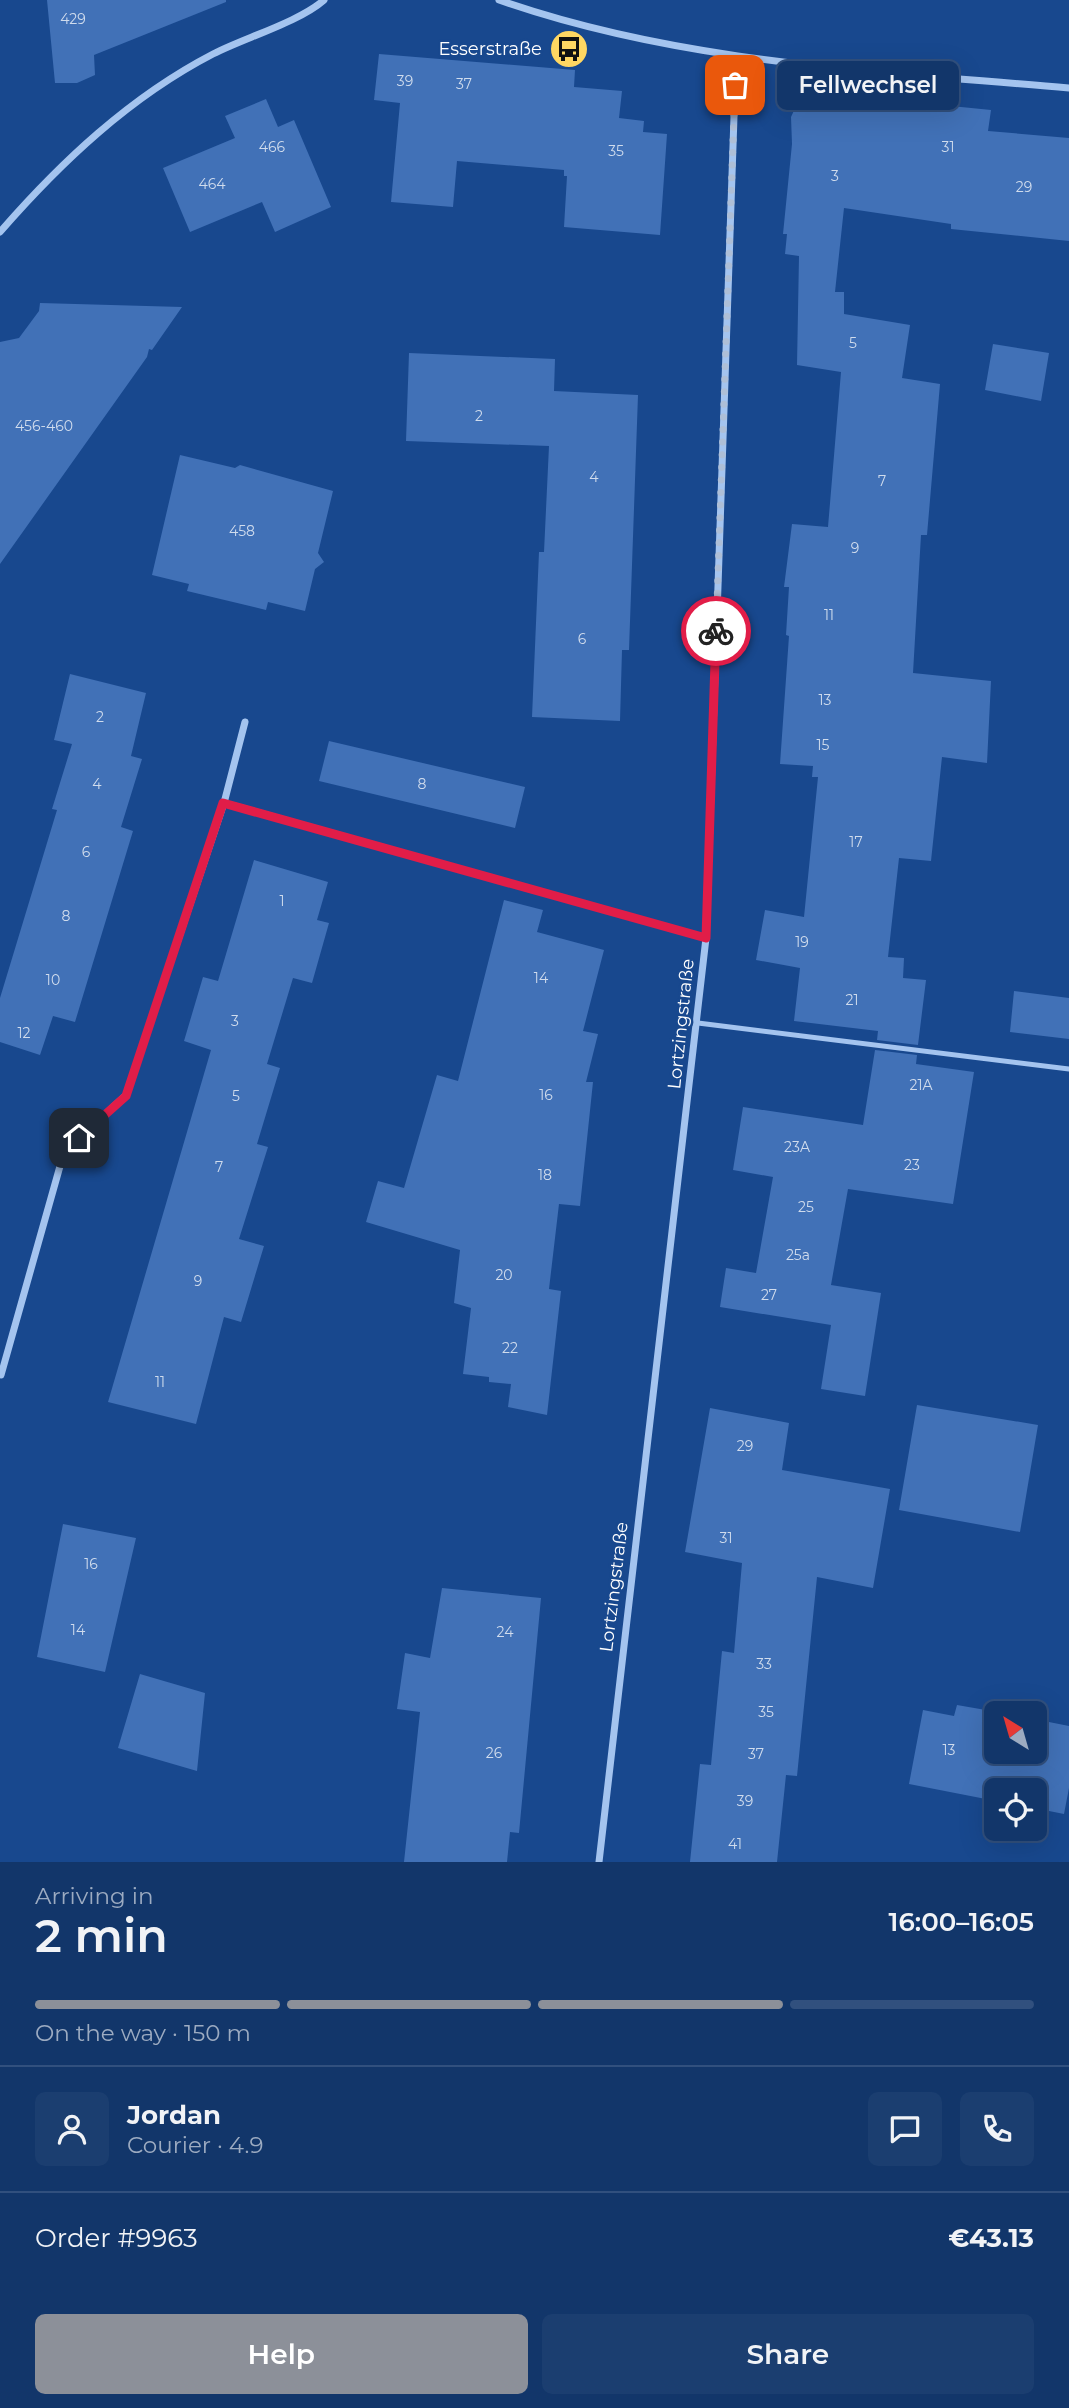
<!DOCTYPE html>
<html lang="en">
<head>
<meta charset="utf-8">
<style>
  :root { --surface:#12366a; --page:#1b3e70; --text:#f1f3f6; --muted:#9cabc1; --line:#31507e; --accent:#8c9099 }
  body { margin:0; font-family:Montserrat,sans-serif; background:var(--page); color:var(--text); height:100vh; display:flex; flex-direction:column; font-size:26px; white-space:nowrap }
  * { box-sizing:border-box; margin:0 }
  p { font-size:23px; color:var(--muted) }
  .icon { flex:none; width:38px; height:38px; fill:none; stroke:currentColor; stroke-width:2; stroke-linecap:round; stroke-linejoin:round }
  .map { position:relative; height:1862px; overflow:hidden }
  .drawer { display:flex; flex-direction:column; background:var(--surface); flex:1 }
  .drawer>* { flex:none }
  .needle { width:46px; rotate:323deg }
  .tools { position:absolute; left:984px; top:1701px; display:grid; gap:14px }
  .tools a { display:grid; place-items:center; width:63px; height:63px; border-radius:10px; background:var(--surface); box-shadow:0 7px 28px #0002,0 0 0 2px var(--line); font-size:35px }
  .pin { position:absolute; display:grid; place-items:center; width:60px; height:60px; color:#fff; margin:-30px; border-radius:14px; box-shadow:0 4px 10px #0006 }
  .courier { position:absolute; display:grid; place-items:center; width:70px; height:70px; margin:-35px; border:5px solid #e11d48; border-radius:50%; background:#fff; color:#222; box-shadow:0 2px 9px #0007 }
  .bubble { position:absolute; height:49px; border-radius:10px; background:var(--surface); box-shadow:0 7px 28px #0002,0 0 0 2px var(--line); font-size:23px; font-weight:600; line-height:49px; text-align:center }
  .overview em { font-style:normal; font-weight:600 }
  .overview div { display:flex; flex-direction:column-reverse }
  .overview { display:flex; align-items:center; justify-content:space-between; height:119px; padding:0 35px }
  h1 { font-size:46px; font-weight:600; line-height:52px }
  .bar { display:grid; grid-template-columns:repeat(4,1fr); gap:10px 7px; align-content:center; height:84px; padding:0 35px }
  .bar i { height:9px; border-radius:5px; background:var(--line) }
  .bar .active { background:var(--accent) }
  .bar p { grid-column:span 4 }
  .line { display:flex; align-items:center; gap:18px; padding:0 35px; border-top:2px solid var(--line) }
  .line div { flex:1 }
  .round { display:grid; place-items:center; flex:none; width:74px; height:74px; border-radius:10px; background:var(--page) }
  .cta { display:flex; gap:14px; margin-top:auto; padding:14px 35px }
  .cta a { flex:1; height:80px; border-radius:10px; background:var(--accent); color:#fff; font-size:28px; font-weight:600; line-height:80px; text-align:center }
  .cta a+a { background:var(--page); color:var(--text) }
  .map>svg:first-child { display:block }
</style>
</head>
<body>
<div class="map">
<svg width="1069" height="1862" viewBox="0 0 1069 1862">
  <rect width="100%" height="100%" fill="#18488e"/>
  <path fill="#4171b7" d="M47 0H226V2L94 55 95 75 77 83H55Z
    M379 54 575 70 574 87 622 91 619 118 644 121 643 132 667 134 660 235 564 227 567 176H564V170L457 161 453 207 391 202 400 103 374 100Z
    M812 92 991 110 988 131 1069 138V241L951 229V224L844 208 835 292H844V314L910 325 902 378 940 384 927 535H921L913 673 991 681 987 763 942 757 931 861 899 858 888 957 904 958 903 978 926 980 918 1045 877 1040 878 1031 794 1021 800 968 756 960 765 910 804 917 818 777H812L813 766 780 764 789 636 786 635 789 587H784L792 524 828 527 841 372 797 365 799 256 785 254 787 234H783L792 144 791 117 797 104Z
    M266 99 278 127 294 120 331 207 275 232 262 202 190 232 163 168 235 138 225 116Z
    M40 303 182 307 152 350 149 349 147 357 0 564V342L19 338 39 311Z
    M993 344 1049 353 1041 401 985 390Z
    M409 353 555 359 554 391 638 395 629 650H622L620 721 532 717 539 552H544L549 446 406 441Z
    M180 455 235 468 240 465 333 491 318 553 324 562 315 569 305 611 268 602 266 610 187 591 189 584 152 575Z
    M70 674 146 693 131 756 142 759 121 827 133 831 75 1022 53 1016 40 1055 0 1042V998L57 810 52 809 72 744 54 740Z
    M329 741 525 787 515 828 319 781Z
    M254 860 328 882 317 920 329 923 312 983 293 978 267 1064 280 1068 257 1144 268 1147 239 1239 264 1246 241 1322 224 1317 196 1424 108 1402 211 1050 184 1041 203 977 218 981Z
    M504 900 543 910 537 932 604 950 583 1031 598 1034 586 1082H593L580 1206 559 1204 549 1289 561 1291 547 1415 508 1407 511 1384 489 1382V1377L463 1374 471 1308 454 1303 460 1250 366 1222 378 1181 404 1188 437 1075 458 1081Z
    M1014 991 1069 998V1039L1010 1032Z
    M875 1050 917 1055 916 1064 974 1072 953 1204 848 1189 831 1285 881 1293 865 1396 821 1389 831 1325 720 1307 726 1268 756 1273 773 1177 733 1170 743 1107 863 1125Z
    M917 1405 1038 1425 1020 1532 899 1510Z
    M710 1408 789 1423 782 1470 890 1489 873 1588 817 1577 797 1776 786 1775 777 1862H690L700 1764 711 1765 722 1651 734 1653 742 1563 685 1552Z
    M63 1524 136 1538 105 1672 37 1657Z
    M442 1588 541 1598 519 1833 510 1832 507 1862H404L420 1712 397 1709 405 1653 430 1658Z
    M140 1674 205 1693 197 1771 118 1748Z
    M957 1705 1003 1713H996V1752H1034V1719L1069 1726V1788L1064 1814 1034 1808V1790H996V1801L909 1784 923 1710 954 1716Z"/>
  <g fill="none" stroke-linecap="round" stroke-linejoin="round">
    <path stroke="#a4c4ef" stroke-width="5" d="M698 1023 1069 1069"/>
    <path stroke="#a4c4ef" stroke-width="7" d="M499 0C682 64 877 71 1069 88
      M0 232C61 162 130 97 213 54 244 38 299 22 324 0
      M224 803 245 722
      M1 1375 64 1152 126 1095 224 803 706 938
      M599 1862 706 938 736 58"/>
  </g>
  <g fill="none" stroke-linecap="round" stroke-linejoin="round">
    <path stroke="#aebfd7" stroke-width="7" stroke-dasharray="0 12.6" d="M716 631 735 85"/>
    <path stroke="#e11d48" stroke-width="9" d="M79 1138 126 1096 223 803 706 938 716 631"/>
  </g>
  <defs>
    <symbol id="bus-disc" viewBox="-11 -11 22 22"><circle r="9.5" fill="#ffd762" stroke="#18488e"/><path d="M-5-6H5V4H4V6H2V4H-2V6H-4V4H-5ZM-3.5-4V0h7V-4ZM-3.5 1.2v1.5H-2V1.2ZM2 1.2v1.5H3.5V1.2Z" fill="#111"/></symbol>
  </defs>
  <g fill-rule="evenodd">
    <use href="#bus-disc" x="547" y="27" width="44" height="44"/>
  </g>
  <g text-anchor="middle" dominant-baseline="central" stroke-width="5" stroke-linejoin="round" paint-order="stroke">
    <g font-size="14" fill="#d0dced">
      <text x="73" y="19">429</text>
      <text x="405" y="81">39</text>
      <text x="464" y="84">37</text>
      <text x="272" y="147">466</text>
      <text x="948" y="147">31</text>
      <text x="616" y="151">35</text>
      <text x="835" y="176">3</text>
      <text x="212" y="184">464</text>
      <text x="1024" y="187">29</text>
      <text x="853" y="343">5</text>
      <text x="479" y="416">2</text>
      <text x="44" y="426">456-460</text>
      <text x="594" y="477">4</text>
      <text x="882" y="481">7</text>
      <text x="242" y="531">458</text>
      <text x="855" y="548">9</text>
      <text x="829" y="615">11</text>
      <text x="582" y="639">6</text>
      <text x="825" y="700">13</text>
      <text x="100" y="717">2</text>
      <text x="823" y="745">15</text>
      <text x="97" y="784">4</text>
      <text x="422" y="784">8</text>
      <text x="856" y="842">17</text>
      <text x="86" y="852">6</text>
      <text x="282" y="901">1</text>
      <text x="66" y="916">8</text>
      <text x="802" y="942">19</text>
      <text x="541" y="978">14</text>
      <text x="53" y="980">10</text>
      <text x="852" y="1000">21</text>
      <text x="235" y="1021">3</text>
      <text x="24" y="1033">12</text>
      <text x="921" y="1085">21A</text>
      <text x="546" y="1095">16</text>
      <text x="236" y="1096">5</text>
      <text x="797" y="1147">23A</text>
      <text x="912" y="1165">23</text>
      <text x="219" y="1167">7</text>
      <text x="545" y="1175">18</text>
      <text x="806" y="1207">25</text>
      <text x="798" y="1255">25a</text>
      <text x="504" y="1275">20</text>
      <text x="198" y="1281">9</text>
      <text x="769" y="1295">27</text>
      <text x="510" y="1348">22</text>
      <text x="160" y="1382">11</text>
      <text x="745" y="1446">29</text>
      <text x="726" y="1538">31</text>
      <text x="91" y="1564">16</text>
      <text x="78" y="1630">14</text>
      <text x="505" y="1632">24</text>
      <text x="764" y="1664">33</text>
      <text x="766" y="1712">35</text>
      <text x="949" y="1750">13</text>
      <text x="494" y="1753">26</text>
      <text x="756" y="1754">37</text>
      <text x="745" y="1801">39</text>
      <text x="735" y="1844">41</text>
    </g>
    <g font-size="18" fill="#fff" stroke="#18488e" text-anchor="end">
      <text x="542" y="49">Esserstraße</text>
    </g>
    <g font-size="18" fill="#fff" stroke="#18488e">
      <text transform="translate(681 1024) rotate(-84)">Lortzingstraße</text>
      <text transform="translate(614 1587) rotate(-83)">Lortzingstraße</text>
    </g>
  </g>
</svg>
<div class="tools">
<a><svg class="needle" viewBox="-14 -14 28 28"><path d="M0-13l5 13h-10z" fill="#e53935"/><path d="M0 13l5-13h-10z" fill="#9cabc1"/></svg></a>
<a><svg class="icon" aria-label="locate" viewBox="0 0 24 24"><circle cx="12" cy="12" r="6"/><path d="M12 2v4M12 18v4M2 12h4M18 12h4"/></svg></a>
</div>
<div class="pin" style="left:735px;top:85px;background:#ea580c"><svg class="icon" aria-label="bag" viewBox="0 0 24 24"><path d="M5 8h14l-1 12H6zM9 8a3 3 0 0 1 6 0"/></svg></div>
<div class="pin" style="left:79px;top:1138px;background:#1f2937"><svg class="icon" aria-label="home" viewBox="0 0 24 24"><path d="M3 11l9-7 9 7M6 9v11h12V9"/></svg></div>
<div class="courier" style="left:716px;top:631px"><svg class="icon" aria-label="bike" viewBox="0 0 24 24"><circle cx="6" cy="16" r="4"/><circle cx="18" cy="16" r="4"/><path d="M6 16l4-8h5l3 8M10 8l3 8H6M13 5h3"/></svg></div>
<div class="bubble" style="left:777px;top:61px;width:182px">Fellwechsel</div>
</div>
<section class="drawer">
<div class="overview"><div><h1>2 min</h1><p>Arriving in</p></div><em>16:00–16:05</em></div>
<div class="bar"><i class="active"></i><i class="active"></i><i class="active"></i><i></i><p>On the way · 150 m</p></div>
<div class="line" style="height:126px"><a class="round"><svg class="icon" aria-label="person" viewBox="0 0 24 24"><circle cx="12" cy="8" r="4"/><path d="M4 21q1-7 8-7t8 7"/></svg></a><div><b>Jordan</b><p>Courier · 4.9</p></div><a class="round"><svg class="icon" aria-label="chat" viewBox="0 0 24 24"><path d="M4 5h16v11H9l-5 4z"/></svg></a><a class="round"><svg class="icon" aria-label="phone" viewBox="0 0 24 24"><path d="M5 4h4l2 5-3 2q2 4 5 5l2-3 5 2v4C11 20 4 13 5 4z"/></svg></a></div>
<div class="line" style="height:91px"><div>Order #9963</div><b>€43.13</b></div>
<div class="cta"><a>Help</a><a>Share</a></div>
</section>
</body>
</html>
